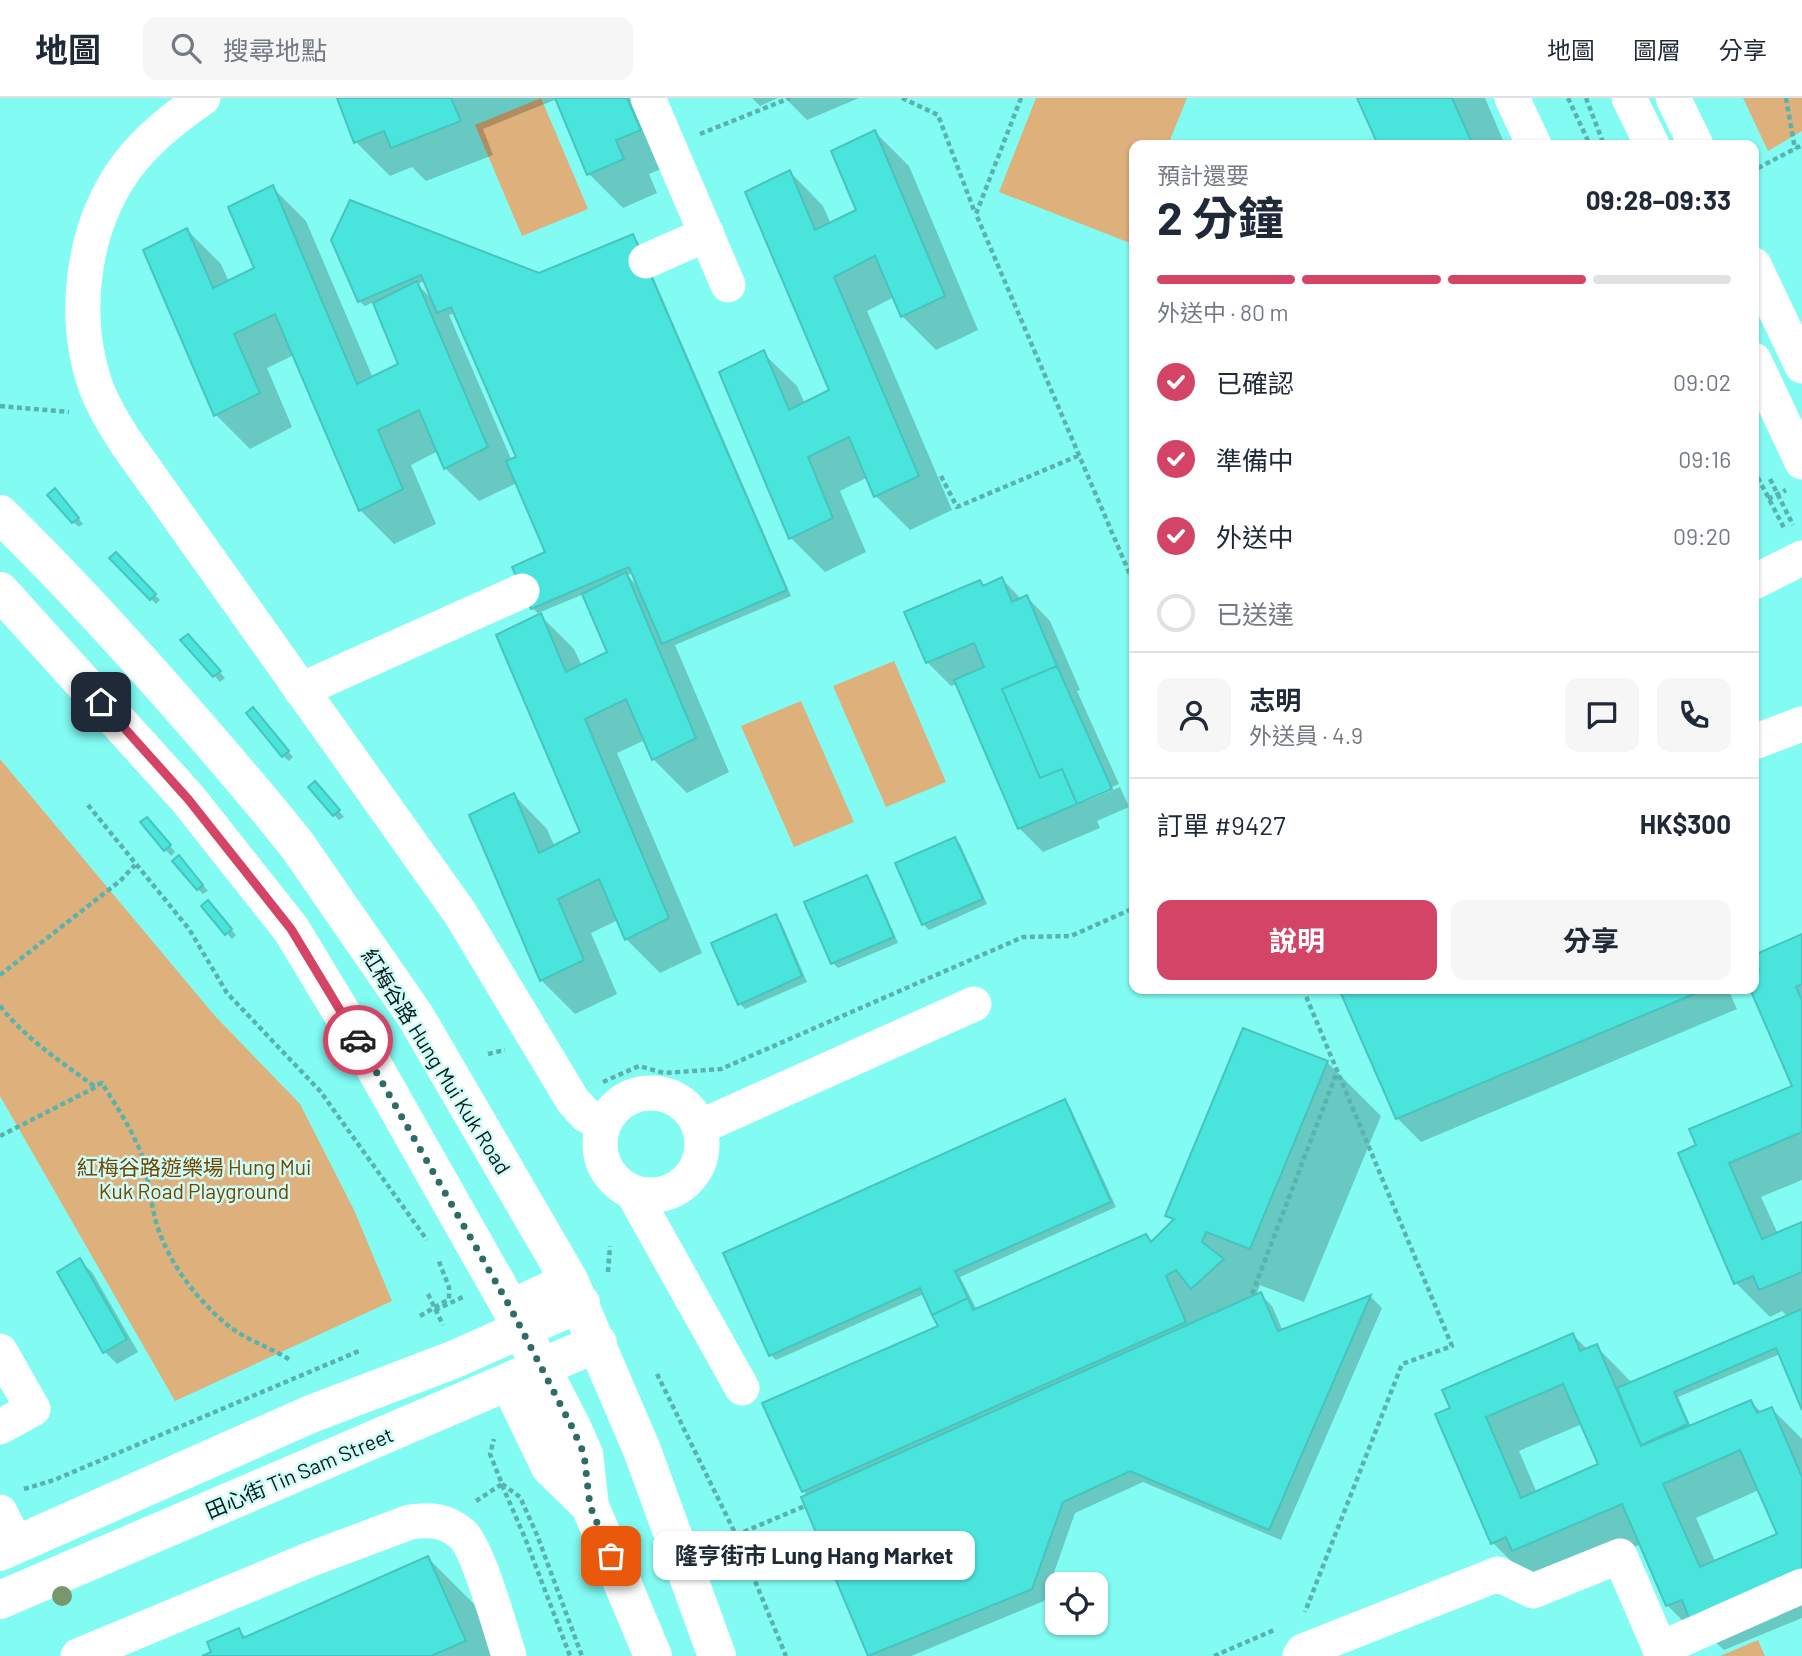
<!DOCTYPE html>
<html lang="zh-TW">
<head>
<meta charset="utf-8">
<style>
  :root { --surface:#fff; --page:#f6f6f7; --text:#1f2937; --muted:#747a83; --line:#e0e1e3; --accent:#d44467 }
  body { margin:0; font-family:Barlow,"Noto Sans TC",sans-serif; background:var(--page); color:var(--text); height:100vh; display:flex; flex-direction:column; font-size:26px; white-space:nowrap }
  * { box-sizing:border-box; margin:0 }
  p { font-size:23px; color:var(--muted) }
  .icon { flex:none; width:38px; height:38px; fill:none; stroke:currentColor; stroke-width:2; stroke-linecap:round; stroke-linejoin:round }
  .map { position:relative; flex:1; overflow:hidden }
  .sheet { position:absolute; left:1129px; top:42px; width:630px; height:854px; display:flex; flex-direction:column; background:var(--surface); border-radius:14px; box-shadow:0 2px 5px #0004 }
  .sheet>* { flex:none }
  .fabs { position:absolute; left:1045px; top:1474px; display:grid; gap:14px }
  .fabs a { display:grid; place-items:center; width:63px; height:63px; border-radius:14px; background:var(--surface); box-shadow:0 2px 5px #0004; font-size:35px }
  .pin { position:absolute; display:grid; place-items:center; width:60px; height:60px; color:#fff; margin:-30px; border-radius:14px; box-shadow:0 4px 10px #0006 }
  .courier { position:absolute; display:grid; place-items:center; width:70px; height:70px; margin:-35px; border:5px solid #d44467; border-radius:50%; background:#fff; color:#222; box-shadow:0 2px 9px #0007 }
  .bubble { position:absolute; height:49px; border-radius:14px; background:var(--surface); box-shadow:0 2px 5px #0004; font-size:23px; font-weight:700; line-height:49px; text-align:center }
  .overview em { font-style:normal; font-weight:700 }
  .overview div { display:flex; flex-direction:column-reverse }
  .overview { display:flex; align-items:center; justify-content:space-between; height:119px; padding:0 28px }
  h1 { font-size:46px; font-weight:700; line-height:52px }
  .bar { display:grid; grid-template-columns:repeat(4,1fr); gap:10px 7px; align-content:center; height:84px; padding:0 28px }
  .bar i { height:9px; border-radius:5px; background:var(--line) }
  .bar .current { background:var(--accent) }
  .bar p { grid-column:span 4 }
  .line { display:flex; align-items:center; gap:18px; padding:0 28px; border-top:2px solid var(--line) }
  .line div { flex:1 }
  .round { display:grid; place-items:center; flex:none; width:74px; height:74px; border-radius:14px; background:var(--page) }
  ol { padding:0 28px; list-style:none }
  li { display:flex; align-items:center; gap:21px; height:77px }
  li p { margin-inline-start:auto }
  li .icon { padding:7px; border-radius:50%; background:var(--accent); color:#fff; stroke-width:4 }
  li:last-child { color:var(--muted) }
  li i { width:38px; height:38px; border:4px solid var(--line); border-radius:50% }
  .action { display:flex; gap:14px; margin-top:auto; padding:14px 28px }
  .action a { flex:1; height:80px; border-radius:14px; background:var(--accent); color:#fff; font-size:28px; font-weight:700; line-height:80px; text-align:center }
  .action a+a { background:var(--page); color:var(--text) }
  header { display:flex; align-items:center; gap:42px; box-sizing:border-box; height:98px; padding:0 35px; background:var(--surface); border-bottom:2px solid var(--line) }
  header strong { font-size:33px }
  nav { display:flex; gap:38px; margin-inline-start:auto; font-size:24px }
  .search { width:490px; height:63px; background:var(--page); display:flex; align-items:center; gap:18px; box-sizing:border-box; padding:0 24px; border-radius:14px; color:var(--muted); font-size:26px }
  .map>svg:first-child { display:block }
</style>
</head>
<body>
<header>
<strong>地圖</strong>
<div class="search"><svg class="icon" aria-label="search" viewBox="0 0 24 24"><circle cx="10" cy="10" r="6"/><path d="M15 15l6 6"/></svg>搜尋地點</div>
<nav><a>地圖</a><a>圖層</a><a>分享</a></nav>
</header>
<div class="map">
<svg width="1802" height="1558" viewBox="0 0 1802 1558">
  <rect width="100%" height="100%" fill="#82fbf3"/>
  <path fill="#ddb07c" d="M541 0 588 111 522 138 475 27Z
    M1036 0H1187L1168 47H1134V134L1130 145 999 94Z
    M1743 0H1802V33L1768 53Z
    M894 563 946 684 886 709 833 588Z
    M801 603 854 724 794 749 741 628Z
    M0 661 215 918 300 1006 354 1112 392 1203 175 1303 0 998Z
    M1758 1542 1765 1558H1720Z"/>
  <path fill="#0003" fill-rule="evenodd" d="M339 0H645L673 66 649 76 657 95 623 110 589 76 557 1 483 31 493 57 426 83 412 69 390 78 356 44Z
    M752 0H778L760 8Z
    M785 0H859L807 22Z
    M1359 0H1485L1505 47H1380Z
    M875 34 909 68 978 232 936 252 902 218 894 199 867 213 952 412 910 432 876 398 868 379 840 393 866 454 825 474 791 440 763 255 797 288 805 306 831 293 790 74 823 108 831 126 858 113Z
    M272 89 306 123 373 280 401 267 374 204 365 208 359 203 333 142 539 177 632 139 638 144 791 498 675 547 729 674 687 695 653 661 645 642 617 655 702 855 660 875 626 841 618 822 591 835 617 896 575 916 541 882 514 697 547 731 555 749 582 735 540 517 532 510 547 455 517 385 479 403 445 370 438 353 411 367 436 426 394 446 360 412 294 257 267 270 292 329 250 351 216 317 187 132 221 166 229 184 257 170ZM425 183 433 202 417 186ZM455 215 518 360 512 363 449 217ZM633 475 639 490 627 477ZM584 496 609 555 582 568 574 551 538 515Z
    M60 398 83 426 79 429 73 424Z
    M116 456 160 502 156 506 112 460Z
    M1002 481 1022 502 1027 499 1050 523 1080 592 1077 593 1119 686 1087 699V703L1120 689 1129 709 1097 723 1100 730 1043 754 1019 730 957 586 951 588 927 564 906 515 980 484 985 489Z
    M183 542 193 544 225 580 220 584Z
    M258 617 293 659 289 663 283 658Z
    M320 691 344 719 339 722 334 717Z
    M142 724 152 726 175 754 171 758Z
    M955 741 960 746 987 806 929 832 923 826Z
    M184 765 208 793 203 796 198 791Z
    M866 779 872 785 898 845 838 870 833 865Z
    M203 808 213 810 236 837 232 841Z
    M775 819 781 824 807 884 745 911 740 906Z
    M1802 838V1082L1761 1099 1778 1136 1802 1126V1307L1780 1256 1678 1299 1691 1329 1751 1304 1762 1315 1772 1311 1802 1341V1520L1724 1552 1709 1538 1701 1541 1667 1507 1641 1446 1548 1486 1527 1479 1493 1445 1452 1311 1573 1237 1588 1252 1596 1248 1632 1285 1788 1219 1782 1213 1770 1219 1736 1185 1698 1048 1794 989 1752 891 1754 876 1761 873ZM1582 1326 1601 1367 1537 1395 1519 1353ZM1759 1392 1779 1437 1716 1465 1696 1420Z
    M1341 891H1728L1737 911 1421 1044 1397 1020Z
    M1327 964 1381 1018 1304 1204 1260 1187 1256 1198 1260 1196 1272 1208 1283 1233 1371 1199 1382 1210 1281 1442 1143 1384 1075 1415 1044 1503 911 1558H870L804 1400 808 1398 803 1393 940 1229 924 1196 776 1262 771 1257 1064 1003 1070 1009 1116 1109 960 1179 977 1212 1146 1138 1153 1144 1174 1124 1167 1117Z
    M80 1163 92 1174 138 1254 117 1266 105 1254Z
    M428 1460 482 1514 501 1558H206L213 1555 238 1532 247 1540Z"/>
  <path fill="#49e4dc" stroke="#46c4bd" stroke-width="2" fill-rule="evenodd" d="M337 0H451L461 23 391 50 384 33 354 45Z
    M555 0H627L641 32 616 42 624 61 587 77Z
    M1357 0H1452L1473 47H1378Z
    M875 32 945 198 901 219 875 158 834 179 919 378 874 399 849 339 808 359 833 420 789 441 719 274 764 252 789 312 829 292 745 94 790 72 815 132 856 112 831 53Z
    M273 87 357 286 398 266 373 205 417 183 488 349 444 371 419 312 378 332 403 391 359 413 275 216 234 236 260 295 214 318 143 152 187 130 213 190 254 170 228 109Z
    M350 102 539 175 633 136 787 492 662 546 629 469 531 511 512 469 545 454 506 363 516 359 451 209 437 215 421 177 358 204 331 142Z
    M55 390 79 420 72 425 47 397Z
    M116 454 156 496 150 502 109 460Z
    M626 474 696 640 652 662 626 601 585 621 669 820 625 842 599 781 558 801 584 862 540 883 469 717 514 695 539 755 580 734 496 537 541 515 566 574 607 554 582 496Z
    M1002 479 1012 504 1027 497 1057 568 1002 591 1040 680 1062 671 1077 706 1018 731 954 582 984 569 974 545 926 565 904 514 980 482 983 488Z
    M188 536 221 573 213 579 180 542Z
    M1057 568 1112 691 1077 706 1062 671 1040 680 1002 591Z
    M253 609 289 653 282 659 246 615Z
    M315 683 340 712 333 718 308 689Z
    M147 719 171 747 164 753 140 724Z
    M955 739 983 801 922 827 895 765Z
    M179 757 203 787 197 792 172 763Z
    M867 777 894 839 831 866 804 804Z
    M208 802 232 831 225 837 201 808Z
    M776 816 802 878 738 907 711 845Z
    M1802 836V886L1796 889 1802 902V1034L1729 1065 1762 1141 1802 1124V1174L1759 1192 1753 1178 1734 1186 1678 1055 1696 1047 1689 1031 1792 988 1750 891H1754V874L1759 872 1754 857Z
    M1339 891H1706L1396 1021Z
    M1243 930 1328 963 1250 1151 1206 1134 1202 1144 1224 1161 1191 1191 1176 1172 1166 1178 1186 1224 802 1394 762 1305 938 1228 932 1217 968 1200 973 1212 1146 1136 1151 1144 1174 1121 1165 1118Z
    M1065 1001 1111 1104 955 1173 968 1200 932 1217 920 1190 769 1258 723 1155Z
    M80 1160 127 1241 103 1255 57 1174Z
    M1261 1194 1278 1233 1371 1197 1269 1432 1130 1373 1063 1404 1032 1491 868 1558 801 1399Z
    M1802 1211V1312L1776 1250 1674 1294 1688 1326 1641 1347 1617 1290Z
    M1573 1235 1580 1253 1597 1246 1641 1348 1751 1302 1757 1315 1772 1309 1802 1379V1472L1689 1520 1682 1502 1666 1508 1622 1406 1512 1453 1506 1439 1491 1446 1435 1316 1450 1310 1442 1292ZM1563 1286 1598 1366 1521 1400 1486 1319ZM1740 1352 1777 1436 1700 1469 1663 1386Z
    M428 1458 466 1543 431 1558H202L211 1554 207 1544 239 1530 243 1540Z"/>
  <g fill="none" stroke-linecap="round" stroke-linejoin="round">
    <path stroke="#59b3ad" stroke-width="4.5" stroke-dasharray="5 3.5" stroke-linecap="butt" d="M902 0 938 17 975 115
      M1021 0 976 116 1134 486
      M1568 0 1590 47
      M1586 0 1604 47
      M1786 0 1795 51
      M700 36 790 0
      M1758 70 1802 47
      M0 308 69 314
      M1754 372 1784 430
      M941 378 957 409 1080 357
      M1770 381 1793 427
      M1768 401 1786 392
      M88 707 189 831 227 895 320 993 427 1142
      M0 877 120 783 135 767
      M1303 891 1452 1248 1402 1266 1305 1514
      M0 908C26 941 60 963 94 988L102 985C114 1005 128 1025 137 1046 149 1070 149 1099 156 1124 168 1164 194 1198 225 1225 245 1242 270 1249 290 1262
      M488 956 505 952
      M603 984 639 968 664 975 721 971 1023 839 1071 838 1134 810
      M0 1038 96 989
      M608 1174 610 1148
      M428 1196 443 1227
      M1252 1196 1337 974
      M435 1212 465 1198
      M420 1218 449 1201V1189L438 1161
      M657 1276 736 1437 786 1558
      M502 1386 520 1399 537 1437 582 1558
      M502 1387 525 1440 570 1558
      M24 1391 54 1382 359 1253
      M476 1403 502 1386 490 1356 494 1341
      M736 1437 805 1408
      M1214 1558 1274 1532"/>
    <path stroke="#fff" stroke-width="35" d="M203 0C175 19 148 40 127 68 82 129 71 218 96 289 104 310 115 328 127 346L460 815 573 1003 586 1017 603 1027
      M648 0 728 187
      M1512 0 1534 47
      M1629 0 1652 47
      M1673 0 1696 47
      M646 163 707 136
      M1754 167 1802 268
      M1754 262 1802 364
      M1754 484 1802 460
      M301 592 522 493
      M1754 644 1802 626
      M600 1046a51 51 0 1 1 102 0a51 51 0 1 1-102 0Z
      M700 1029 974 906
      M633 1095 742 1290
      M510 1209 569 1182
      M0 1253 33 1311 0 1329
      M0 1414 16 1447
      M78 1558 311 1461 410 1424C430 1421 446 1422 462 1436 478 1450 501 1533 509 1558
      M1300 1558 1303 1553 1498 1476 1533 1493 1620 1458 1660 1551 1802 1488"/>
    <path stroke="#fff" stroke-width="38" d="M0 416C96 510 186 613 272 716L297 747 416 919 569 1182 642 1352 717 1558
      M0 493 188 701 291 831 372 965 510 1209 572 1329 584 1356 590 1408 653 1558
      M509 1284 550 1369 590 1408
      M0 1454 311 1316 455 1261 581 1205
      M0 1502 598 1245"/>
  </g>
  <circle fill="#79976d" cx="62" cy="1498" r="10"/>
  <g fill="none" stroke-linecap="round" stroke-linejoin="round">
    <path stroke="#2f6b67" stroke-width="7" stroke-dasharray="0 12.6" d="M358 942 510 1209 572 1329 584 1356 590 1408 611 1458"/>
    <path stroke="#d44467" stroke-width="9" d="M101 604 188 701 291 831 358 942"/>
  </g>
  <g text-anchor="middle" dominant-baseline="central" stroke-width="5" stroke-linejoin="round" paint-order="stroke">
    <g font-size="21" fill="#031e1c" stroke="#d0fbf7">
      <text transform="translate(437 963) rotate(58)">紅梅谷路 Hung Mui Kuk Road</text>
      <text transform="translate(299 1374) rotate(-23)">田心街 Tin Sam Street</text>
    </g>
    <g font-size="21" fill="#714600" stroke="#d0fbf7">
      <text x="194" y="1068">紅梅谷路遊樂場 Hung Mui<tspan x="194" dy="24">Kuk Road Playground</tspan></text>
    </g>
  </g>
</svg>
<div class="fabs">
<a><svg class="icon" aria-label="locate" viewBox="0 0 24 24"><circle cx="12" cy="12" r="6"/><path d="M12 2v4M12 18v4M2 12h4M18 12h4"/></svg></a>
</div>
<div class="pin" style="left:611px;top:1458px;background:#ea580c"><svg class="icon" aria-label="bag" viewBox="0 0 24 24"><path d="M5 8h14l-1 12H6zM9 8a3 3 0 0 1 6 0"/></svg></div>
<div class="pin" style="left:101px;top:604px;background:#1f2937"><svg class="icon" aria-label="home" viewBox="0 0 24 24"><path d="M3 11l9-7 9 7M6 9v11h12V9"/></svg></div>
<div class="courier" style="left:358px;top:942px"><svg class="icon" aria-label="car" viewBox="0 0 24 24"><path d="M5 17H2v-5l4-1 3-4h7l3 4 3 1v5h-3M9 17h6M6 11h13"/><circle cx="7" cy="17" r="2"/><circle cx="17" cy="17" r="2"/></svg></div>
<div class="bubble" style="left:653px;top:1433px;width:322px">隆亨街市 Lung Hang Market</div>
<section class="sheet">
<div class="overview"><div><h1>2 分鐘</h1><p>預計還要</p></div><em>09:28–09:33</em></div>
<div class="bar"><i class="current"></i><i class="current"></i><i class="current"></i><i></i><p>外送中 · 80 m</p></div>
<ol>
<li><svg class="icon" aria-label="check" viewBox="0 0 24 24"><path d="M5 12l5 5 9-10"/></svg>已確認<p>09:02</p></li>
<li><svg class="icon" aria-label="check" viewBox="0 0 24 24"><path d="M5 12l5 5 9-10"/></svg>準備中<p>09:16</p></li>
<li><svg class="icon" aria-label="check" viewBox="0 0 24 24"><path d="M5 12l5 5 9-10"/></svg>外送中<p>09:20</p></li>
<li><i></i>已送達</li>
</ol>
<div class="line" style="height:126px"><a class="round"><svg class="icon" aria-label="person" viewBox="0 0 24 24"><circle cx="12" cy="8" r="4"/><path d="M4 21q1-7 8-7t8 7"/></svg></a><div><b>志明</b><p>外送員 · 4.9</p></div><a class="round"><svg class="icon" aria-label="chat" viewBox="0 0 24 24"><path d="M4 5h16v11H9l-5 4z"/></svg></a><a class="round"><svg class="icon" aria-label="phone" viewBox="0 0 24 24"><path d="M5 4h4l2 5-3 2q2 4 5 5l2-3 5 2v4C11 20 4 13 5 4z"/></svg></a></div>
<div class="line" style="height:91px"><div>訂單 #9427</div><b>HK$300</b></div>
<div class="action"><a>說明</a><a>分享</a></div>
</section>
</div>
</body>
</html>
